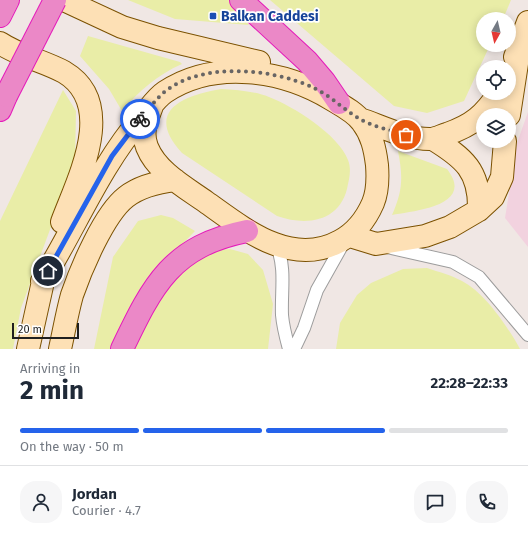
<!DOCTYPE html>
<html lang="en">
<head>
<meta charset="utf-8">
<style>
  :root { --surface:#fff; --page:#f6f6f7; --text:#1f2937; --muted:#747a83; --line:#e0e1e3; --accent:#2563eb }
  body { margin:0; font-family:"Fira Sans",sans-serif; background:var(--page); color:var(--text); height:100vh; display:flex; flex-direction:column; font-size:15px; white-space:nowrap }
  * { box-sizing:border-box; margin:0 }
  p { font-size:13px; color:var(--muted) }
  .icon { flex:none; width:22px; height:22px; fill:none; stroke:currentColor; stroke-width:2; stroke-linecap:round; stroke-linejoin:round }
  .map { position:relative; height:349px; overflow:hidden }
  .panel { display:flex; flex-direction:column; background:var(--surface); flex:1 }
  .panel>* { flex:none }
  .needle { width:26px; rotate:188deg }
  .tools { position:absolute; left:476px; top:12px; display:grid; gap:8px }
  .tools a { display:grid; place-items:center; width:40px; height:40px; border-radius:50%; background:var(--surface); box-shadow:0 2px 10px #0003; font-size:20px }
  .scale { position:absolute; left:12px; bottom:10px; width:67px; box-sizing:border-box; padding-left:4px; border:2px solid #1f1f1f; border-top:0; font-size:11px; line-height:14px; white-space:nowrap; color:#1f1f1f; -webkit-text-stroke:3px #fff; paint-order:stroke }
  .pin { position:absolute; display:grid; place-items:center; width:34px; height:34px; color:#fff; margin:-17px; border:2px solid #fff; border-radius:50%; box-shadow:0 1px 4px #0007 }
  .courier { position:absolute; display:grid; place-items:center; width:40px; height:40px; margin:-20px; border:3px solid #2563eb; border-radius:50%; background:#fff; color:#222; box-shadow:0 1px 5px #0007 }
  .overview em { font-style:normal; font-weight:700 }
  .overview div { display:flex; flex-direction:column-reverse }
  .overview { display:flex; align-items:center; justify-content:space-between; height:68px; padding:0 20px }
  h1 { font-size:26px; font-weight:700; line-height:30px }
  .bar { display:grid; grid-template-columns:repeat(4,1fr); gap:6px 4px; align-content:center; height:48px; padding:0 20px }
  .bar i { height:5px; border-radius:3px; background:var(--line) }
  .bar .selected { background:var(--accent) }
  .bar p { grid-column:span 4 }
  .line { display:flex; align-items:center; gap:10px; padding:0 20px; border-top:1px solid var(--line) }
  .line div { flex:1 }
  .round { display:grid; place-items:center; flex:none; width:42px; height:42px; border-radius:16px; background:var(--page) }
  .map>svg:first-child { display:block }
</style>
</head>
<body>
<div class="map">
<svg width="528" height="349" viewBox="0 0 528 349">
  <rect width="100%" height="100%" fill="#f0e7e4"/>
  <path fill="#f2d2df" d="M528 112V247L505 218 517 143Z"/>
  <path fill="#e9eda7" d="M128 0H229L249 25 175 19Z
    M270 0H511L503 19H483V45H490L464 101 427 113 394 106Z
    M88 36 180 62 182 64C157 75 139 91 122 111L109 89 80 56Z
    M221 89C237 90 254 91 269 97 293 106 339 135 348 160 351 167 350 176 348 184 342 221 308 227 277 216L182 153C144 111 182 96 221 89Z
    M63 90 76 111 75 162 21 308 13 349H0V221Z
    M398 151 447 169C476 206 414 211 392 215 403 190 403 177 398 151Z
    M161 215 173 218 195 231 163 264 113 349H94L113 257 138 221Z
    M230 249 248 254 263 270 273 304 268 349H131L154 306 187 265 209 251Z
    M427 268C439 272 451 275 462 281 485 293 508 327 520 349H336L340 323 357 295 371 283 403 269Z"/>
  <g fill="none" stroke-linecap="round" stroke-linejoin="round">
    <defs>
      <path id="lane" d="M277 246C286 269 281 291 282 315 283 327 286 338 289 349
        M387 247 453 262 479 277 528 335
        M294 349 304 328 317 290 344 242"/>
      <path id="secondary" d="M64 0 122 27 158 38 259 62
        M0 43C19 56 44 61 64 72 118 104 78 179 62 222
        M515 57 528 22
        M509 115 520 44
        M360 119C383 127 408 140 432 139 437 138 443 135 447 134 473 125 484 115 499 93
        M433 139C464 158 480 171 479 210
        M350 236 376 244 425 236 450 227 479 210 493 197 502 177 505 141
        M42 281C76 226 100 166 142 117 149 109 156 98 165 92 215 59 283 70 331 99 341 105 355 112 362 122 372 135 375 149 377 165 378 178 378 191 373 203 366 219 355 233 340 241 291 268 244 229 206 202 185 187 157 172 147 147 141 132 147 120 152 106
        M28 349 46 268
        M60 349C64 331 67 313 72 295 81 269 104 214 126 197 140 186 158 182 175 180"/>
      <path id="highway" d="M241 0 307 61 324 81 339 103
        M0 16 8 0
        M0 110 6 96
        M122 349C153 284 172 246 247 231"/>
    </defs>
    <use href="#lane" stroke="#9c9c9c" stroke-width="14"/>
    <use href="#secondary" stroke="#7b5100" stroke-width="24"/>
    <use href="#highway" stroke="#e41bba" stroke-width="24"/>
    <use href="#lane" stroke="#fff" stroke-width="12"/>
    <use href="#secondary" stroke="#fde0b5" stroke-width="22"/>
    <use href="#highway" stroke="#eb88c7" stroke-width="22"/>
    <defs>
      <path id="highway-bridge" d="M6 96 55 0"/>
    </defs>
    <use href="#highway-bridge" stroke="#e41bba" stroke-width="24" stroke-linecap="butt"/>
    <use href="#highway-bridge" stroke="#eb88c7" stroke-width="22"/>
  </g>
  <g fill="none" stroke-linecap="round" stroke-linejoin="round">
    <path stroke="#686564" stroke-width="4" stroke-dasharray="0 7.2" d="M140 119C147 111 154 102 162 94 199 61 272 68 314 88 331 96 344 110 360 119 373 127 391 130 406 135"/>
    <path stroke="#2563eb" stroke-width="5" d="M48 271 112 156 140 119"/>
  </g>
  <rect fill="#1a4fb4" stroke="#fff" stroke-width="1.5" x="209" y="12" width="8" height="8" rx="2"/>
  <g text-anchor="middle" dominant-baseline="central" stroke-width="3.5" stroke-linejoin="round" paint-order="stroke">
    <g font-size="14" font-weight="bold" fill="#164399" stroke="#fff" text-anchor="start">
      <text x="221" y="16">Balkan Caddesi</text>
    </g>
  </g>
</svg>
<div class="tools">
<a><svg class="needle" viewBox="-14 -14 28 28"><path d="M0-13l5 13h-10z" fill="#e53935"/><path d="M0 13l5-13h-10z" fill="#747a83"/></svg></a>
<a><svg class="icon" aria-label="locate" viewBox="0 0 24 24"><circle cx="12" cy="12" r="6"/><path d="M12 2v4M12 18v4M2 12h4M18 12h4"/></svg></a>
<a><svg class="icon" aria-label="layers" viewBox="0 0 24 24"><path d="M12 4l9 5-9 5-9-5zM3 14l9 5 9-5"/></svg></a>
</div>
<div class="scale">20 m</div>
<div class="pin" style="left:406px;top:135px;background:#ea580c"><svg class="icon" aria-label="bag" viewBox="0 0 24 24"><path d="M5 8h14l-1 12H6zM9 8a3 3 0 0 1 6 0"/></svg></div>
<div class="pin" style="left:48px;top:271px;background:#1f2937"><svg class="icon" aria-label="home" viewBox="0 0 24 24"><path d="M3 11l9-7 9 7M6 9v11h12V9"/></svg></div>
<div class="courier" style="left:140px;top:119px"><svg class="icon" aria-label="bike" viewBox="0 0 24 24"><circle cx="6" cy="16" r="4"/><circle cx="18" cy="16" r="4"/><path d="M6 16l4-8h5l3 8M10 8l3 8H6M13 5h3"/></svg></div>
</div>
<section class="panel">
<div class="overview"><div><h1>2 min</h1><p>Arriving in</p></div><em>22:28–22:33</em></div>
<div class="bar"><i class="selected"></i><i class="selected"></i><i class="selected"></i><i></i><p>On the way · 50 m</p></div>
<div class="line" style="height:72px"><a class="round"><svg class="icon" aria-label="person" viewBox="0 0 24 24"><circle cx="12" cy="8" r="4"/><path d="M4 21q1-7 8-7t8 7"/></svg></a><div><b>Jordan</b><p>Courier · 4.7</p></div><a class="round"><svg class="icon" aria-label="chat" viewBox="0 0 24 24"><path d="M4 5h16v11H9l-5 4z"/></svg></a><a class="round"><svg class="icon" aria-label="phone" viewBox="0 0 24 24"><path d="M5 4h4l2 5-3 2q2 4 5 5l2-3 5 2v4C11 20 4 13 5 4z"/></svg></a></div>
</section>
</body>
</html>
